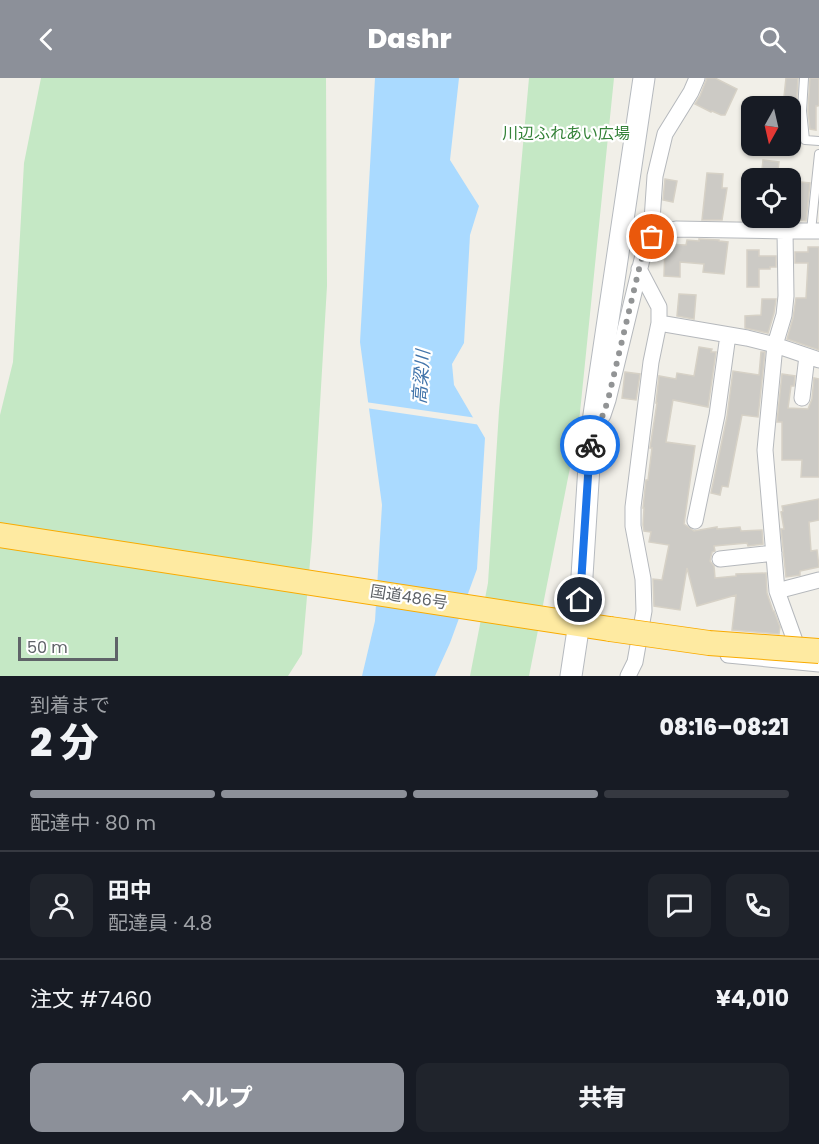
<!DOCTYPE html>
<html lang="ja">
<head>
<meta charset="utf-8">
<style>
  :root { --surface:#171b24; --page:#20242c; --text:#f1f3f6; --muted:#9ea1a6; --line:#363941; --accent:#8c9099 }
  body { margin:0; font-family:Poppins,"Noto Sans JP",sans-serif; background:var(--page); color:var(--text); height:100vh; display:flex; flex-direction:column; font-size:22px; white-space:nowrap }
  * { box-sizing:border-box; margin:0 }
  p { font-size:20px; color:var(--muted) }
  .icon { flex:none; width:33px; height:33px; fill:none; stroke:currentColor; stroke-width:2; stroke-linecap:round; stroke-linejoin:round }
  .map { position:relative; height:598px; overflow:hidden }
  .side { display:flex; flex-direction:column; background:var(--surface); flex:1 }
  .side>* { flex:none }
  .needle { width:39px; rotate:188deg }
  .tools { position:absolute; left:741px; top:18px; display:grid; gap:12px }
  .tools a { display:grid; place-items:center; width:60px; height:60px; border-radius:12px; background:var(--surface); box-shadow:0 2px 4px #0004; font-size:30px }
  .scale { position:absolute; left:18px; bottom:15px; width:100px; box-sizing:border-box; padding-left:6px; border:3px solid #5f6368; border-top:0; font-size:16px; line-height:21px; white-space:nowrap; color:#5f6368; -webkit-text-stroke:4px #fff; paint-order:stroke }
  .pin { position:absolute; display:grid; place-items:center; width:51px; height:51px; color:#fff; margin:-26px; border:3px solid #fff; border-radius:50%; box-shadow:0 2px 6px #0007 }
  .courier { position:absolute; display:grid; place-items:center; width:60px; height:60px; margin:-30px; border:4px solid #1a73e8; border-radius:50%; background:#fff; color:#222; box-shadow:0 2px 8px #0007 }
  .overview em { font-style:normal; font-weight:800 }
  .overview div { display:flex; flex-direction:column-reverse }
  .overview { display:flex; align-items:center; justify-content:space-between; height:102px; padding:0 30px }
  h1 { font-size:39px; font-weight:800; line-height:45px }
  .bar { display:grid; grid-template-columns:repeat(4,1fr); gap:9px 6px; align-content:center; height:72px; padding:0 30px }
  .bar i { height:8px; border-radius:4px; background:var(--line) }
  .bar .current { background:var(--accent) }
  .bar p { grid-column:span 4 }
  .line { display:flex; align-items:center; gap:15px; padding:0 30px; border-top:2px solid var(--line) }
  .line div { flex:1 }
  .round { display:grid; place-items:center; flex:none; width:63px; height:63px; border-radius:12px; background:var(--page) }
  .button { display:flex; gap:12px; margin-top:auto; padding:12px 30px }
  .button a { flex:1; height:69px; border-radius:12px; background:var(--accent); color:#fff; font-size:24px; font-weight:800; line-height:69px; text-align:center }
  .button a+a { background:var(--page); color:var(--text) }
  header { display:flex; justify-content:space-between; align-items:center; height:78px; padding:0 30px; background:var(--accent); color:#fff; font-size:27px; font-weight:800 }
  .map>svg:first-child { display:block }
</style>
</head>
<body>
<header><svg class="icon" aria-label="back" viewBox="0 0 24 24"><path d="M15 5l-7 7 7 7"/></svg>Dashr<svg class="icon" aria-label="search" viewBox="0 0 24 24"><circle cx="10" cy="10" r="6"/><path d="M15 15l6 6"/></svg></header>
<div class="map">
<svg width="819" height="598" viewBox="0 0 819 598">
  <rect width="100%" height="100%" fill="#f1efe8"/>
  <path fill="#c5e8c5" d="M41 0H326L327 208 312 461 302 576 288 598H0V337L13 284 24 85Z
    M529 0H614L579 344 529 598H470L488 505 499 333Z"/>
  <path fill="#aadaff" d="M375 0H459L450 82 479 128 470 157 464 265 452 286 454 307 485 360 477 491 450 565 435 598H362L375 543 382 427 360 264Z"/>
  <path fill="#f1efe8" d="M365 324 477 340 481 347 366 330Z"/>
  <path fill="#cccac5" stroke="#d6d1c6" stroke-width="1.5" d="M707 0H715L737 11 725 37H721L712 33 711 34 695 26 700 18Z
    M786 0H798L796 33 798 50H790V28H783Z
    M810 0H819V26L818 28H816V52L810 51 808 33Z
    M763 82 779 84 777 100H761Z
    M707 95 723 96 722 110H727L722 142H702Z
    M665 101 677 103 673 124 663 122Z
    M790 103 810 105 806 143 790 141Z
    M699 161 719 162V163L728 164 724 196 703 194 704 186 680 184V199L664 198 665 166 686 167 687 162 699 163Z
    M808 169H819V272L787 261 793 240 796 220H806L808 185H795V174H808Z
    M747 172H759V178H776V189H770V191H759V209H747Z
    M679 216 696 217 694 241 677 238Z
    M762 221H776L774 235 768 255 745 250V238L761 237Z
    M699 269 712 271 711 274H716L708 329 673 322 666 364 695 368 684 446 694 453 717 449V451L740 449 741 453 762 452 763 466 748 468 747 465 714 468 715 473 712 474 710 483 714 488 715 500 736 498V496L766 495 767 515 773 533H774L780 549 779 556 732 552 736 517 697 528 687 490 680 532 654 528 653 501 662 502 669 467 649 464 651 454 644 453 643 447 644 430H643L646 402H648L652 370H650L657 325H656L659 298 676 301 677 295 694 298Z
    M761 274H765L758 339 742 337 728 409 722 408 720 417 711 415 727 339 733 293 759 297Z
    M625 294 640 296 636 322 622 320Z
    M782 296 795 298 794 308H791L788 330 808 331 812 321 814 300 819 301V399H801L802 382H782V344H777Z
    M819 421V442L809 444 811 473 817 472 819 489 800 493V497L786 499 781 451H784L781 434 783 433 782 428Z"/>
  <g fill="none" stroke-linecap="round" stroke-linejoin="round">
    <defs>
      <path id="service" d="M804 0 802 33 805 62 819 63
        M811 153 819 76"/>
      <path id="minor" d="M785 153 786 218 784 237 775 267 765 372 777 513 795 563
        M656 156 652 142 655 98 665 56 691 14 697 0
        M659 245 747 260 775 267 819 282
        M802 320 807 278
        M597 346 603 337 608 322 645 169 652 159 660 154 676 151 785 153H819
        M695 443 717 337 728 257
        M720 481 774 475
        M777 513 819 502
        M728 577 819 586
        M628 598 635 584 644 533 643 501 633 448V429L651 284 659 245V229L639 191"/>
      <path id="secondary" d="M571 598 579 545 591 357 644 0"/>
      <path id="trunk" d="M0 457 610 551"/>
    </defs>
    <use href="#service" stroke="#b5b8bc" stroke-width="10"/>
    <use href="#minor" stroke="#b5b8bc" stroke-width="17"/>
    <use href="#secondary" stroke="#b6babf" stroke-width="23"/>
    <use href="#trunk" stroke="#f9ab00" stroke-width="26"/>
    <use href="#service" stroke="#fff" stroke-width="8"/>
    <use href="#minor" stroke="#fff" stroke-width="15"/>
    <use href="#secondary" stroke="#fff" stroke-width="21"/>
    <use href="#trunk" stroke="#feeaa1" stroke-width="24"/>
    <defs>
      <path id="trunk-bridge" d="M610 551 709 565 819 573"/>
    </defs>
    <use href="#trunk-bridge" stroke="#f9ab00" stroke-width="26" stroke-linecap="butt"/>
    <use href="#trunk-bridge" stroke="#feeaa1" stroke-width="24"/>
  </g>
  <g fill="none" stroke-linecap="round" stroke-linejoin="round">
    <path stroke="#929495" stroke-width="6" stroke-dasharray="0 10.8" d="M590 367 591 357 603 337 608 322 639 191 645 169 652 159"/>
    <path stroke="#1a73e8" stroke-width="8" d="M580 522 590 367"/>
  </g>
  <g text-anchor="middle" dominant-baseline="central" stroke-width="4.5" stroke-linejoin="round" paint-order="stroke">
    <g font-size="16" fill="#348238" stroke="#fff">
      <text x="566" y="55">川辺ふれあい広場</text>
    </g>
    <g font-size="16" fill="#5f6368" stroke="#fff">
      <text transform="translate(409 519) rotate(9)">国道486号</text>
    </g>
    <g font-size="18" font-style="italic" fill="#4174aa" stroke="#fff">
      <text transform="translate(421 299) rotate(-86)">高梁川</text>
    </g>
  </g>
</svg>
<div class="tools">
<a><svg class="needle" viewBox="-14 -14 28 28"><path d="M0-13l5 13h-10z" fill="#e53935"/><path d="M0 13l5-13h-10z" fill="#9ea1a6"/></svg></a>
<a><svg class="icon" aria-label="locate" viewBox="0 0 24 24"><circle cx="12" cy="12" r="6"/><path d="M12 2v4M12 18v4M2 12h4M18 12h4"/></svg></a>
</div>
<div class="scale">50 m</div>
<div class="pin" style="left:652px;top:159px;background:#ea580c"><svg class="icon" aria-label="bag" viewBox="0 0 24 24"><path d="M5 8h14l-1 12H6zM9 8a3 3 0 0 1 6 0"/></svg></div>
<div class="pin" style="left:580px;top:522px;background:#1f2937"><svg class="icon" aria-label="home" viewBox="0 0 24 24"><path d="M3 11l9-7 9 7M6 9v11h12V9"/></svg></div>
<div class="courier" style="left:590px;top:367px"><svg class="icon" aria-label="bike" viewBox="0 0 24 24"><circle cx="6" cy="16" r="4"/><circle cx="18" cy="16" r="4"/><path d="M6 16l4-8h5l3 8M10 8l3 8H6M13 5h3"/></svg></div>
</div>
<section class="side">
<div class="overview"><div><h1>2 分</h1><p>到着まで</p></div><em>08:16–08:21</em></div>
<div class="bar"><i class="current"></i><i class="current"></i><i class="current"></i><i></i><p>配達中 · 80 m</p></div>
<div class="line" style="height:108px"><a class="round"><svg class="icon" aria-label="person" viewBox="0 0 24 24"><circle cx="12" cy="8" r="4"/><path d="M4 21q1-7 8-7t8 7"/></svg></a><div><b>田中</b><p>配達員 · 4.8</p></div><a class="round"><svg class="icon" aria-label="chat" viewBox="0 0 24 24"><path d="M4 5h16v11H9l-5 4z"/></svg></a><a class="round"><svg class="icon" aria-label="phone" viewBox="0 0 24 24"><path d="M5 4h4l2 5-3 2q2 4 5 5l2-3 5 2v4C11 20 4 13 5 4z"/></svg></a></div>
<div class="line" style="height:78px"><div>注文 #7460</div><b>¥4,010</b></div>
<div class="button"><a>ヘルプ</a><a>共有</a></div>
</section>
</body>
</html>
